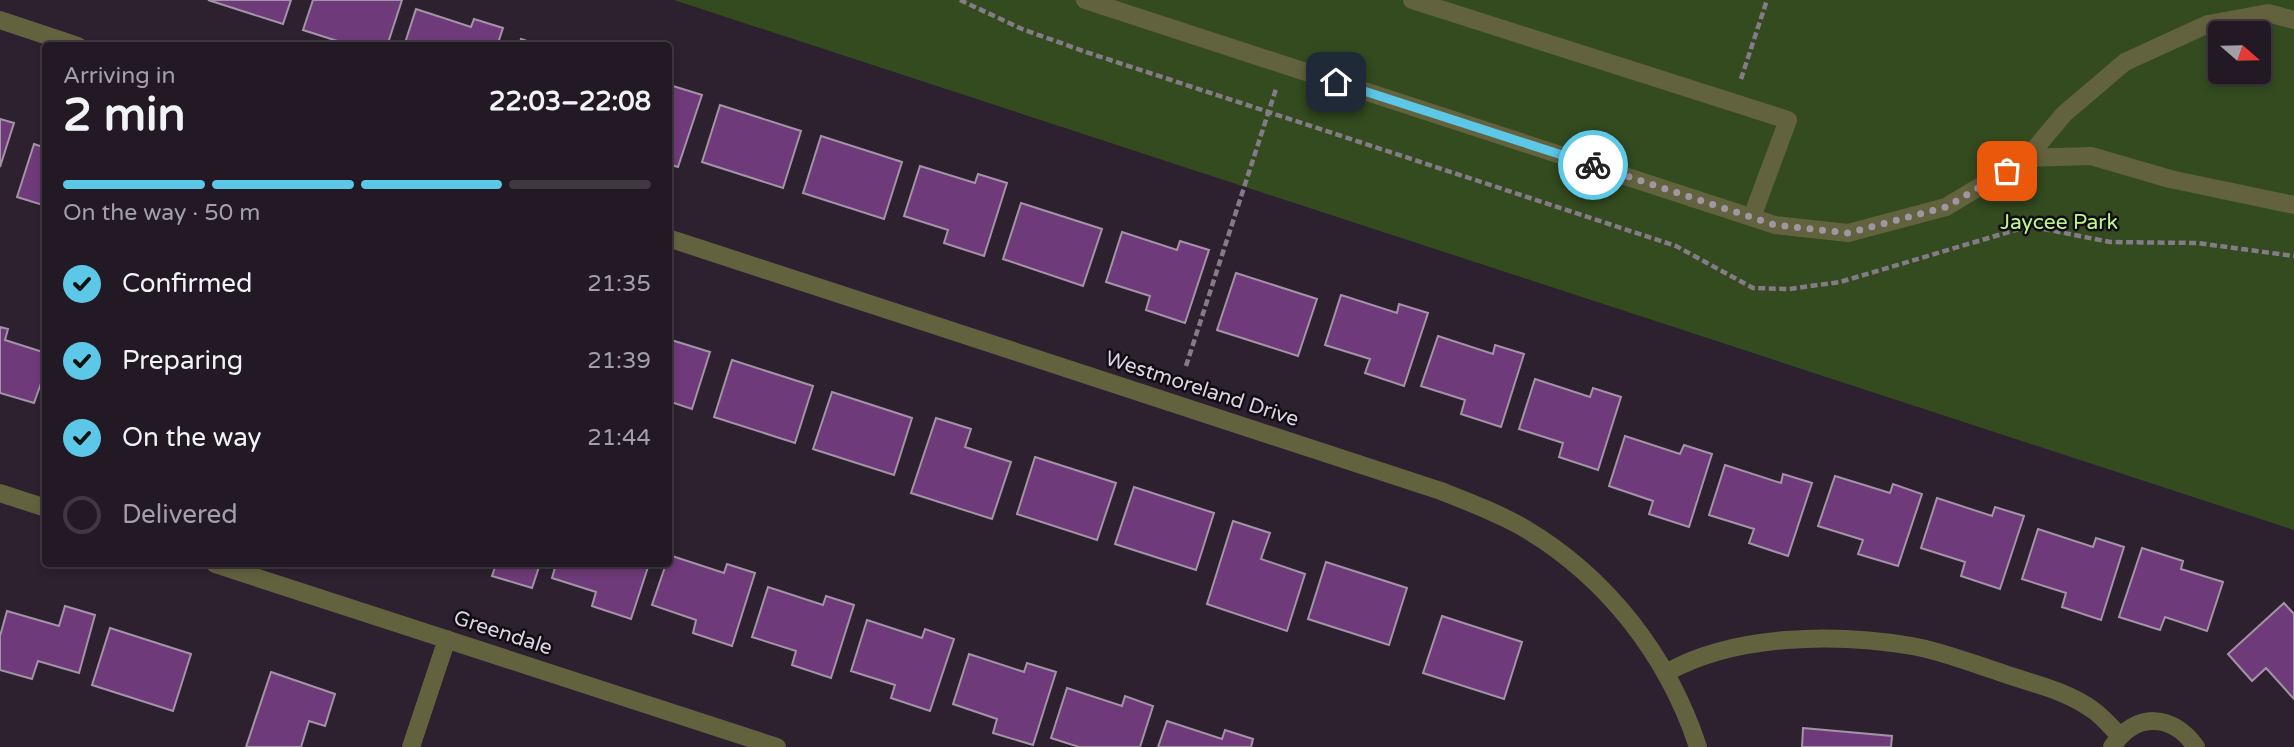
<!DOCTYPE html>
<html lang="en">
<head>
<meta charset="utf-8">
<style>
  :root { --surface:#221924; --page:#2e2631; --text:#f1f3f6; --muted:#a2a0a6; --line:#3f3841; --accent:#5cc7e7 }
  body { margin:0; font-family:"Varela Round",sans-serif; background:var(--page); color:var(--text); height:100vh; display:flex; flex-direction:column; font-size:26px; white-space:nowrap }
  * { box-sizing:border-box; margin:0 }
  p { font-size:23px; color:var(--muted) }
  .icon { flex:none; width:38px; height:38px; fill:none; stroke:currentColor; stroke-width:2; stroke-linecap:round; stroke-linejoin:round }
  .map { position:relative; flex:1; overflow:hidden }
  .panel { position:absolute; left:42px; top:42px; width:630px; height:525px; display:flex; flex-direction:column; background:var(--surface); border-radius:7px; box-shadow:0 4px 10px #0003,0 0 0 2px var(--line) }
  .panel>* { flex:none }
  .needle { width:46px; rotate:110deg }
  .fabs { position:absolute; left:2208px; top:21px; display:grid; gap:14px }
  .fabs a { display:grid; place-items:center; width:63px; height:63px; border-radius:7px; background:var(--surface); box-shadow:0 4px 10px #0003,0 0 0 2px var(--line); font-size:35px }
  .pin { position:absolute; display:grid; place-items:center; width:60px; height:60px; color:#fff; margin:-30px; border-radius:14px; box-shadow:0 4px 10px #0006 }
  .courier { position:absolute; display:grid; place-items:center; width:70px; height:70px; margin:-35px; border:5px solid #5cc7e7; border-radius:50%; background:#fff; color:#222; box-shadow:0 2px 9px #0007 }
  .head em { font-style:normal; font-weight:800 }
  .head div { display:flex; flex-direction:column-reverse }
  .head { display:flex; align-items:center; justify-content:space-between; height:119px; padding:0 21px }
  h1 { font-size:46px; font-weight:800; line-height:52px }
  .bar { display:grid; grid-template-columns:repeat(4,1fr); gap:10px 7px; align-content:center; height:84px; padding:0 21px }
  .bar i { height:9px; border-radius:5px; background:var(--line) }
  .bar .current { background:var(--accent) }
  .bar p { grid-column:span 4 }
  ol { padding:0 21px; list-style:none }
  li { display:flex; align-items:center; gap:21px; height:77px }
  li p { margin-inline-start:auto }
  li .icon { padding:7px; border-radius:50%; background:var(--accent); color:#111; stroke-width:4 }
  li:last-child { color:var(--muted) }
  li i { width:38px; height:38px; border:4px solid var(--line); border-radius:50% }
  .map>svg:first-child { display:block }
</style>
</head>
<body>
<div class="map">
<svg width="2294" height="747" viewBox="0 0 2294 747">
  <rect width="100%" height="100%" fill="#2d2130"/>
  <path fill="#334b1f" fill-rule="evenodd" d="M674 0H2294V530ZM2221 33H2259V72H2221Z"/>
  <path fill="#6f3a79" stroke="#a393a6" stroke-width="2" d="M208 0H291L283 24Z
    M313 0H402L387 46H353L303 30Z
    M416 9 471 27 474 19 503 28 497 46H404Z
    M521 39 542 46H519Z
    M673 86 702 95 678 167 668 164V94H671Z
    M720 105 801 131 783 188 702 162Z
    M0 119 14 123 0 167Z
    M821 136 902 162 884 219 803 193Z
    M34 144 46 148V206L17 197Z
    M920 166 975 183 978 174 1007 183 984 256 944 243 948 230 904 216Z
    M1021 203 1102 229 1083 286 1003 259Z
    M1122 232 1177 250 1180 241 1209 250 1185 323 1146 310 1150 296 1106 282Z
    M1236 273 1317 299 1298 356 1217 330Z
    M1341 295 1397 313 1399 304 1428 313 1404 386 1365 373 1370 359 1325 345Z
    M0 327 8 329 5 340 46 353V369L34 403 0 393Z
    M1438 336 1493 354 1495 345 1524 354 1501 427 1461 414 1465 400 1421 386Z
    M668 339 710 352 692 409 668 401Z
    M732 360 813 386 795 443 714 417Z
    M1535 379 1590 397 1593 388 1621 397 1598 470 1559 457 1563 443 1519 429Z
    M832 392 912 418 894 475 813 449Z
    M936 418 971 429 965 447 1011 462 992 519 911 493Z
    M1625 436 1680 454 1684 445 1712 454 1689 527 1649 514 1653 501 1609 486Z
    M1035 457 1116 483 1097 540 1017 514Z
    M1725 465 1781 483 1783 474 1812 483 1788 556 1749 543 1754 529 1709 515Z
    M1835 476 1890 493 1893 484 1922 494 1898 566 1858 554 1863 540 1818 526Z
    M1134 487 1214 513 1196 570 1115 544Z
    M1937 498 1992 516 1995 507 2024 516 2000 589 1961 576 1965 562 1921 548Z
    M1233 521 1270 533 1261 559 1305 574 1287 631 1207 604Z
    M2038 529 2093 547 2096 538 2124 547 2101 620 2062 607 2066 593 2022 579Z
    M2142 548 2183 561 2181 569 2223 582 2207 631 2165 617 2160 630 2119 617Z
    M669 555 724 573 727 564 755 573 732 646 693 633 696 620 652 605 666 564H668Z
    M1326 562 1407 588 1389 645 1308 619Z
    M496 564H540L532 588 492 576Z
    M556 564H649L631 619 592 606 596 592 552 578Z
    M768 587 823 605 826 596 854 605 831 678 792 665 796 651 752 637Z
    M2284 603 2294 614V699L2266 668 2252 681 2228 654Z
    M65 606 95 615 79 673 38 661 32 679 0 670V636L7 611 59 626Z
    M1442 616 1522 642 1504 699 1423 673Z
    M867 620 922 638 925 629 954 639 930 711 891 698 895 685 851 671Z
    M110 628 191 654 173 711 92 685Z
    M969 654 1024 672 1027 663 1056 672 1033 745 993 733 997 719 953 704Z
    M271 672 335 694 325 726 309 721 301 747H246Z
    M1067 688 1122 706 1125 696 1153 706 1140 747H1079L1051 738Z
    M1167 721 1222 739 1225 730 1253 739 1251 747H1158Z
    M1803 728 1892 736 1891 747H1802Z"/>
  <g fill="none" stroke-linecap="round" stroke-linejoin="round">
    <path stroke="#857b87" stroke-width="4.5" stroke-dasharray="7 3.5" stroke-linecap="butt" d="M960 0 1022 29 1086 52 1676 246 1753 288 1789 289 1840 282 2029 226 2110 242 2197 243 2294 256
      M1741 79 1767 0
      M1186 366 1276 89"/>
    <path stroke="#63623e" stroke-width="18" d="M1085 0 1775 225 1848 233 1946 207 2027 158 2064 114 2125 62 2208 24 2268 13 2294 20
      M1412 0 1788 120 1752 217
      M2027 158 2091 156 2170 179 2294 205"/>
    <path stroke="#63623e" stroke-width="18" d="M0 20 78 46
      M668 238 1441 491C1469 502 1498 513 1524 528 1607 577 1668 656 1698 747
      M0 493 46 508
      M215 564 777 747
      M1666 673C1734 634 1836 633 1912 646 1941 651 1971 663 1999 672 2030 683 2066 690 2093 710 2103 717 2111 727 2120 736
      M411 747 447 639
      M2112 747C2135 712 2172 713 2196 747"/>
  </g>
  <g fill="none" stroke-linecap="round" stroke-linejoin="round">
    <path stroke="#9f96a2" stroke-width="7" stroke-dasharray="0 12.6" d="M1593 165 1775 225 1848 233 1946 207 2007 171"/>
    <path stroke="#5cc7e7" stroke-width="9" d="M1336 82 1593 165"/>
  </g>
  <g text-anchor="middle" dominant-baseline="central" stroke-width="5" stroke-linejoin="round" paint-order="stroke">
    <g font-size="21" fill="#bcf78e" stroke="#120d14">
      <text x="2059" y="222">Jaycee Park</text>
    </g>
    <g font-size="21" fill="#ddd5df" stroke="#120d14">
      <text transform="translate(1202 389) rotate(18)">Westmoreland Drive</text>
      <text transform="translate(503 633) rotate(18)">Greendale</text>
    </g>
  </g>
</svg>
<div class="fabs">
<a><svg class="needle" viewBox="-14 -14 28 28"><path d="M0-13l5 13h-10z" fill="#e53935"/><path d="M0 13l5-13h-10z" fill="#a2a0a6"/></svg></a>
</div>
<div class="pin" style="left:2007px;top:171px;background:#ea580c"><svg class="icon" aria-label="bag" viewBox="0 0 24 24"><path d="M5 8h14l-1 12H6zM9 8a3 3 0 0 1 6 0"/></svg></div>
<div class="pin" style="left:1336px;top:82px;background:#1f2937"><svg class="icon" aria-label="home" viewBox="0 0 24 24"><path d="M3 11l9-7 9 7M6 9v11h12V9"/></svg></div>
<div class="courier" style="left:1593px;top:165px"><svg class="icon" aria-label="bike" viewBox="0 0 24 24"><circle cx="6" cy="16" r="4"/><circle cx="18" cy="16" r="4"/><path d="M6 16l4-8h5l3 8M10 8l3 8H6M13 5h3"/></svg></div>
<section class="panel">
<div class="head"><div><h1>2 min</h1><p>Arriving in</p></div><em>22:03–22:08</em></div>
<div class="bar"><i class="current"></i><i class="current"></i><i class="current"></i><i></i><p>On the way · 50 m</p></div>
<ol>
<li><svg class="icon" aria-label="check" viewBox="0 0 24 24"><path d="M5 12l5 5 9-10"/></svg>Confirmed<p>21:35</p></li>
<li><svg class="icon" aria-label="check" viewBox="0 0 24 24"><path d="M5 12l5 5 9-10"/></svg>Preparing<p>21:39</p></li>
<li><svg class="icon" aria-label="check" viewBox="0 0 24 24"><path d="M5 12l5 5 9-10"/></svg>On the way<p>21:44</p></li>
<li><i></i>Delivered</li>
</ol>
</section>
</div>
</body>
</html>
